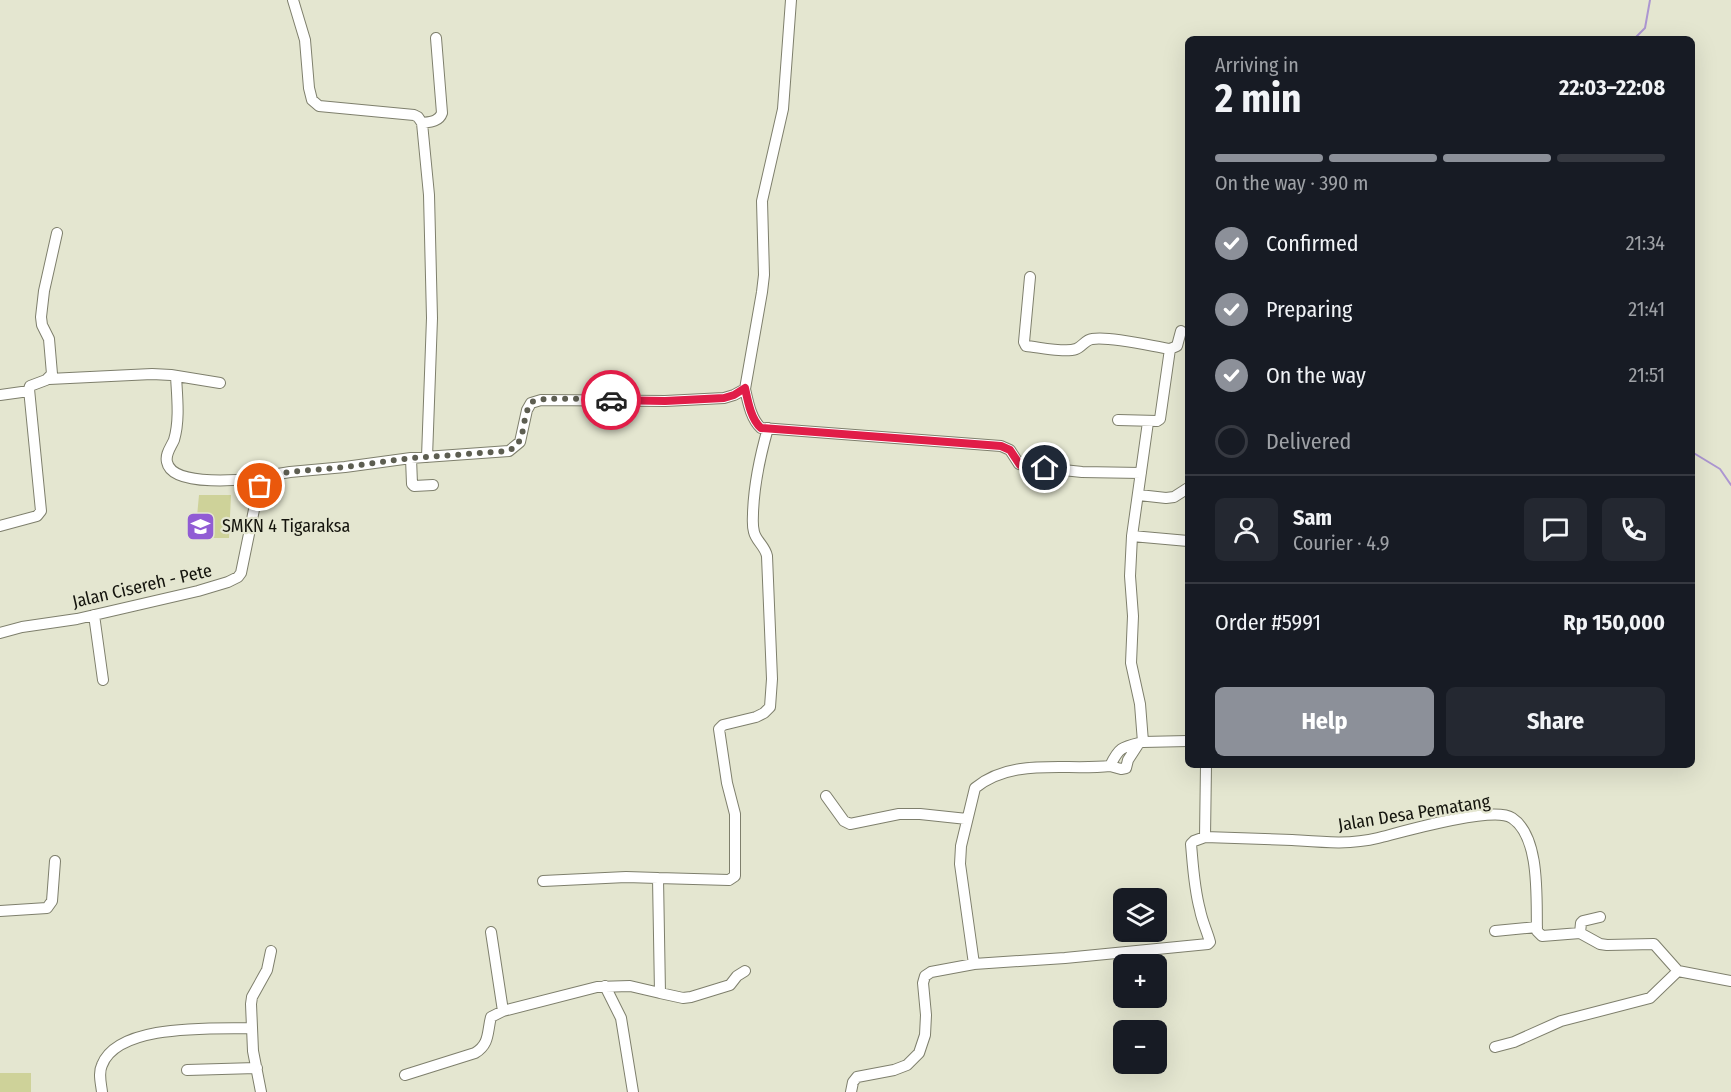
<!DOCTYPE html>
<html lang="en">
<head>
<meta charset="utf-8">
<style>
  :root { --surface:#171b24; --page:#242831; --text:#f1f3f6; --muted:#9ea1a6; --line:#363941; --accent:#8c9099 }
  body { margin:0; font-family:"Fira Sans Condensed",sans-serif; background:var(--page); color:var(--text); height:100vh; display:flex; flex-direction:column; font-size:22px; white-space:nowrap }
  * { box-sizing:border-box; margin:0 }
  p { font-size:20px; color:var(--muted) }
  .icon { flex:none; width:33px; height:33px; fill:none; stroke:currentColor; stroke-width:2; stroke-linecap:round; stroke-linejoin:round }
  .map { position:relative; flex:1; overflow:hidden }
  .sheet { position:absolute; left:1185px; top:36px; width:510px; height:732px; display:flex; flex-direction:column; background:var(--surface); border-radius:9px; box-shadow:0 6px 24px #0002 }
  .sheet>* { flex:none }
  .tools { position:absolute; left:1113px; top:888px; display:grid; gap:12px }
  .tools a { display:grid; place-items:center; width:54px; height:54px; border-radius:9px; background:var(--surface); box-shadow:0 6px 24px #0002; font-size:30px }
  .pin { position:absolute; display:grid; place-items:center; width:51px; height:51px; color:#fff; margin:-26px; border:3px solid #fff; border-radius:50%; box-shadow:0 2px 6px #0007 }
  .courier { position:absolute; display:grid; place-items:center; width:60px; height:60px; margin:-30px; border:4px solid #e11d48; border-radius:50%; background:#fff; color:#222; box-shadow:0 2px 8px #0007 }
  .head em { font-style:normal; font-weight:700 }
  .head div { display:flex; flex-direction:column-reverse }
  .head { display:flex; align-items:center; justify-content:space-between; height:102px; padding:0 30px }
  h1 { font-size:39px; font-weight:700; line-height:45px }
  .bar { display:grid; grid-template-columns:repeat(4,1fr); gap:9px 6px; align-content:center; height:72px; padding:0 30px }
  .bar i { height:8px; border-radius:4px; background:var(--line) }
  .bar .selected { background:var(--accent) }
  .bar p { grid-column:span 4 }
  .line { display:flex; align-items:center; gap:15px; padding:0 30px; border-top:2px solid var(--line) }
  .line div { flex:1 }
  .round { display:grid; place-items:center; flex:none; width:63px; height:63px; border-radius:9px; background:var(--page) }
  ol { padding:0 30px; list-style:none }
  li { display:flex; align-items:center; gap:18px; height:66px }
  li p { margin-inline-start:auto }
  li .icon { padding:6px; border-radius:50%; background:var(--accent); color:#fff; stroke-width:4 }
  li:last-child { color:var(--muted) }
  li i { width:33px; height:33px; border:3px solid var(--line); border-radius:50% }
  .primary-button { display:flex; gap:12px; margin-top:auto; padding:12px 30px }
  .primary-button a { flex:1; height:69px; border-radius:9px; background:var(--accent); color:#fff; font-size:24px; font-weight:700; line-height:69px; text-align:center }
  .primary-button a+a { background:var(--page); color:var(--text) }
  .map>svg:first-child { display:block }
</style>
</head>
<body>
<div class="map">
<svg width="1731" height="1092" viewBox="0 0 1731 1092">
  <rect width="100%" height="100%" fill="#e4e6d0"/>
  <path fill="#ced299" d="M199 495H231L229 538H195Z
    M0 1073H31V1092H0Z"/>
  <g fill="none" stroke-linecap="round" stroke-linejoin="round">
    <path stroke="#ac96d1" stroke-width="2" d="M1634 39 1645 28 1650 0
      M1692 452 1720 469 1731 485"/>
    <defs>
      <path id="minor" d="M293 0 305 40 309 88 312 100 319 106 414 115 418 117 422 123 429 195 432 318 427 457
        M422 123C429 122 439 122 442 113L436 38
        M1030 277 1024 342 1026 346C1038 347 1065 353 1076 349 1082 347 1085 340 1092 339 1110 336 1151 346 1170 349
        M176 376C177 396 180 420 174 440 171 447 165 454 167 462 172 488 246 480 266 476
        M49 379 152 374 171 375 220 383
        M745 389C748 402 751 419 761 428L1001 446 1010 450 1019 464 1026 466 1082 472 1141 473
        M0 395 29 391
        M1118 420 1157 421 1160 419 1170 349 1177 346 1181 331
        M1148 422 1132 536 1130 576 1133 616 1131 663 1140 704 1143 742 1188 741
        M411 458 412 484 414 486 433 485
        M1139 495 1166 498 1174 497 1188 488
        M0 526 37 516 41 511 29 389 30 386 46 380 52 374 49 339 42 325 41 317 44 291 57 233
        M1132 536 1188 541
        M94 615 103 680
        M0 633 22 627 77 619 198 591 228 582 238 577 241 573 257 495 260 486 266 476 290 472 345 467 411 458 509 451 520 442 527 410 531 403 541 400 665 401 724 398 734 395 745 389 762 292 764 275 762 201 783 109 791 0
        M1110 766 1121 769 1126 768 1128 760 1139 743
        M826 796 844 821 850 824 899 814H920L967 819
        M1205 837 1206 765
        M543 881 626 877 658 878
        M0 911 47 908 52 901 55 861
        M1495 931 1537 927
        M491 932 503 1011
        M1580 933 1581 923 1583 921 1600 917
        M974 964 960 864 961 846 975 788C1013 757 1065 771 1110 766 1119 747 1122 747 1143 742
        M605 986 621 1018 633 1092
        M660 993 683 998 691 997 730 985 737 976 745 971
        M1495 1047 1514 1042 1561 1021 1650 998 1678 971
        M187 1070 257 1068
        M405 1075 475 1053C490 1044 487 1032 491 1017L503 1011 597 987 630 986 660 993 658 878 729 880 735 876V814L727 783 719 729 723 725 756 717 764 713 770 707 772 679 767 556C765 546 756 541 754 532 752 525 753 519 753 513 754 483 760 456 768 428
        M102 1092C101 1083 98 1073 102 1065 118 1023 213 1029 251 1028
        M261 1092 253 1051 251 1004 252 997 267 970 271 951
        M851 1092 853 1082 857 1077 894 1070 907 1065 919 1053 925 1035 926 1015 923 983 925 976 931 972 974 964 1065 958 1208 944 1210 942C1207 931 1202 921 1200 910 1194 888 1193 866 1191 844L1194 841 1205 837C1234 838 1263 839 1292 840 1321 842 1350 845 1378 838 1402 832 1493 805 1512 818 1541 837 1536 901 1537 931L1542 936 1580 933 1600 944 1607 945 1654 944 1678 971 1731 981"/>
    </defs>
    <use href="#minor" stroke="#7e7f6c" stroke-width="12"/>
    <use href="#minor" stroke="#fff" stroke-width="10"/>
  </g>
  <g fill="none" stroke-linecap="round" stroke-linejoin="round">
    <path stroke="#5d5e51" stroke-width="6" stroke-dasharray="0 10.8" d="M260 486 266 476 290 472 345 467 411 458 509 451C524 440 521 436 525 419 527 414 527 406 532 402 540 396 598 400 611 400"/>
    <path stroke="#e11d48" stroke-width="8" d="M611 400 665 401 724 398 734 395 745 388C748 402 751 419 761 428L1001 446 1010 450 1020 465 1045 468"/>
  </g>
  <defs>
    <symbol id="school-square" viewBox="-11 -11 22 22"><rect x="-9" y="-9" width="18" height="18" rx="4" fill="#915cd4" stroke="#e4e6d0"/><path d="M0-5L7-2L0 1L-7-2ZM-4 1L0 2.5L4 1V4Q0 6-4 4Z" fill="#fff"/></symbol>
  </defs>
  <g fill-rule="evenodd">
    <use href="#school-square" x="184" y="510" width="33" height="33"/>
  </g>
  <g text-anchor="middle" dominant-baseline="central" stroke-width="4.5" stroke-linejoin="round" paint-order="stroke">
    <g font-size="18" fill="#14140d" stroke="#e4e6d0" text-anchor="start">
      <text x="222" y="526">SMKN 4 Tigaraksa</text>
    </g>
    <g font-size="18" fill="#14140d" stroke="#e4e6d0">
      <text transform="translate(142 586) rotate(-13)">Jalan Cisereh - Pete</text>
      <text transform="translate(1414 813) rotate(-9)">Jalan Desa Pematang</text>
    </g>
  </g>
</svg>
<div class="tools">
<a><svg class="icon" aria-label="layers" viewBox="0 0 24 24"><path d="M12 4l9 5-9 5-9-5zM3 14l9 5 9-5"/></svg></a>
<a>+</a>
<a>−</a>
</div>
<div class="pin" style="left:260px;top:486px;background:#ea580c"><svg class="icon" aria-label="bag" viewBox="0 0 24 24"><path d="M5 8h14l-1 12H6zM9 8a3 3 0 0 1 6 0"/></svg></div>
<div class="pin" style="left:1045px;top:468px;background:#1f2937"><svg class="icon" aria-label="home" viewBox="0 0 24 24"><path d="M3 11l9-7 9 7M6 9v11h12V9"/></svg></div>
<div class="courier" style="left:611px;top:400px"><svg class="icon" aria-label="car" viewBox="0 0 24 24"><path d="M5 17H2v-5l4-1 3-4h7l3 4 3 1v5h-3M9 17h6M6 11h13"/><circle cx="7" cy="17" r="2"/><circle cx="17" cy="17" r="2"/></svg></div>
<section class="sheet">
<div class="head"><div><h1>2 min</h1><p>Arriving in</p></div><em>22:03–22:08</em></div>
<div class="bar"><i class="selected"></i><i class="selected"></i><i class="selected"></i><i></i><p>On the way · 390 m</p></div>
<ol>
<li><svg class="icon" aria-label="check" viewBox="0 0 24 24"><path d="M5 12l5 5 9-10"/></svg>Confirmed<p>21:34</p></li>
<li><svg class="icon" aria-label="check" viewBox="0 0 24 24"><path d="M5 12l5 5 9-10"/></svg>Preparing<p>21:41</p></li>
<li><svg class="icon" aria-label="check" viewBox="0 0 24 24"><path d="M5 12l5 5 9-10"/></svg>On the way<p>21:51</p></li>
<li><i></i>Delivered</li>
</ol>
<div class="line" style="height:108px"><a class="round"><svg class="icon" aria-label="person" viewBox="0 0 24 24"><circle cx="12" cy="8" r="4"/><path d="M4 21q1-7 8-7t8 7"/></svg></a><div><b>Sam</b><p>Courier · 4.9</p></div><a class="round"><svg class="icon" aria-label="chat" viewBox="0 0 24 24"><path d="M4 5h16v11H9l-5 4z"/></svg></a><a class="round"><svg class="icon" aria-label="phone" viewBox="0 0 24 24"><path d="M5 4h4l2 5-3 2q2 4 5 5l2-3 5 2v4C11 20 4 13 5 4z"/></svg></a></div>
<div class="line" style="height:78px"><div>Order #5991</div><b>Rp 150,000</b></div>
<div class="primary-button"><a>Help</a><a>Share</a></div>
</section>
</div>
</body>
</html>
